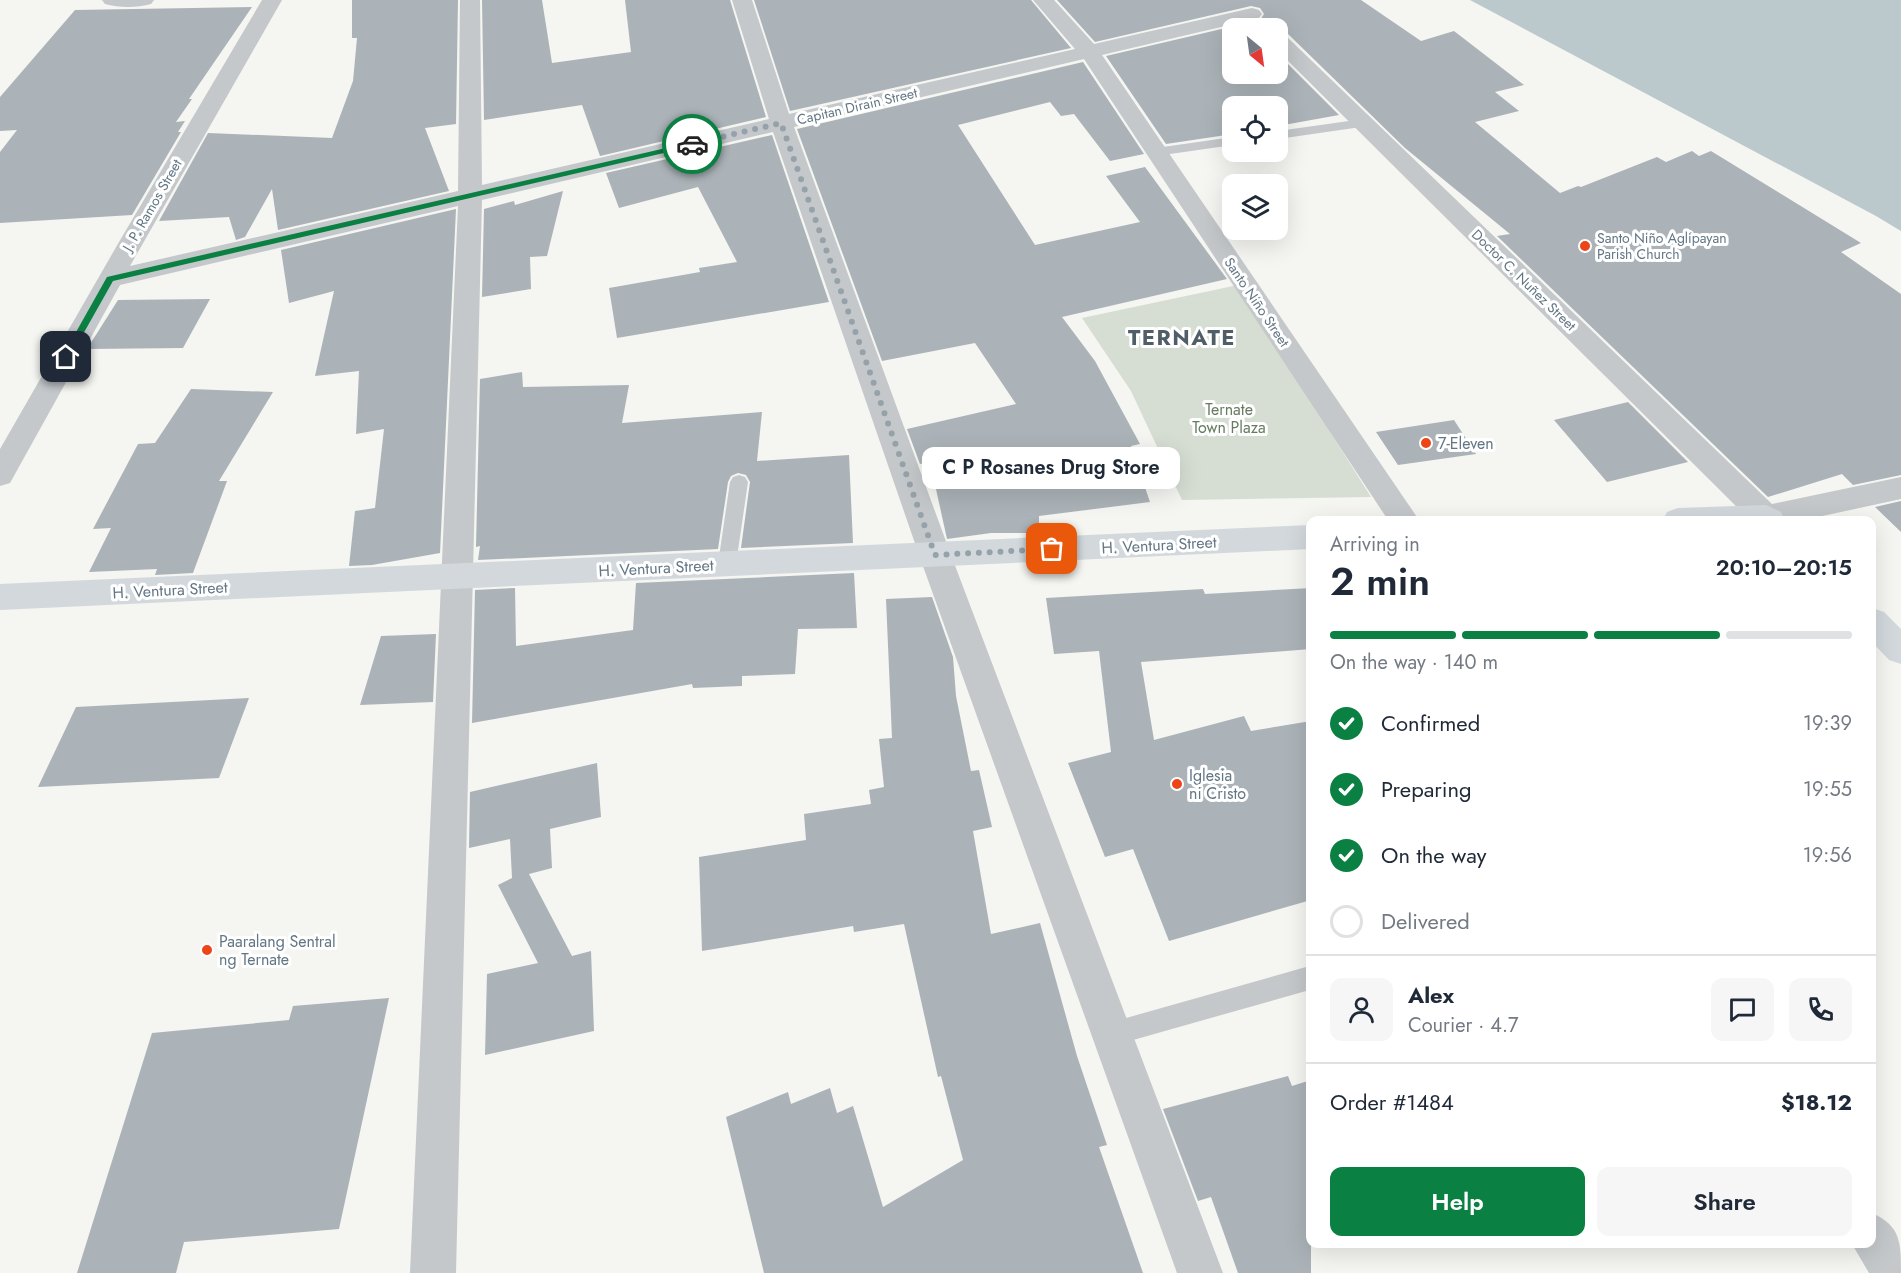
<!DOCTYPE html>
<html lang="en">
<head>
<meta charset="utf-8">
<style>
  :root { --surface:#fff; --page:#f6f6f7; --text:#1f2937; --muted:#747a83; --line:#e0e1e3; --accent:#0b8043 }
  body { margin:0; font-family:Jost,sans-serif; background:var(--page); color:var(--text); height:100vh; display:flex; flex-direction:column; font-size:22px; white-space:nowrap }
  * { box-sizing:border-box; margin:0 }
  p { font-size:20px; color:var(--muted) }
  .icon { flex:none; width:33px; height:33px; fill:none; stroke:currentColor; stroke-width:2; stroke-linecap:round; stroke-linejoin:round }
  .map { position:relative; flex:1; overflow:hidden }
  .sheet { position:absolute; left:1306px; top:516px; width:570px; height:732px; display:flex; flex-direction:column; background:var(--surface); border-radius:12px; box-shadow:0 6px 24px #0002 }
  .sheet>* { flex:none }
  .needle { width:39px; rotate:151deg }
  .buttons { position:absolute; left:1222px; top:18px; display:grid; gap:12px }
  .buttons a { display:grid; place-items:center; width:66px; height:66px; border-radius:12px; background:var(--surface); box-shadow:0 6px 24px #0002; font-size:30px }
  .pin { position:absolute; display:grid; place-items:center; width:51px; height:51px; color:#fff; margin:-26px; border-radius:12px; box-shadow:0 3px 9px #0006 }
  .courier { position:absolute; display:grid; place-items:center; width:60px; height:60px; margin:-30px; border:4px solid #0b8043; border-radius:50%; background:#fff; color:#222; box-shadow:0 2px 8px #0007 }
  .bubble { position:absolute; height:42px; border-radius:12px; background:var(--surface); box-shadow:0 6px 24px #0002; font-size:20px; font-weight:600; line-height:42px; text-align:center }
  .headline em { font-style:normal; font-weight:600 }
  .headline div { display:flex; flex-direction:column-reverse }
  .headline { display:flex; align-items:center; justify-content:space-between; height:102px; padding:0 24px }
  h1 { font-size:39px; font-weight:600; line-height:45px }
  .bar { display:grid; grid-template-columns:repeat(4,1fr); gap:9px 6px; align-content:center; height:72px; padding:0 24px }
  .bar i { height:8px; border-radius:4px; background:var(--line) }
  .bar .on { background:var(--accent) }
  .bar p { grid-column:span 4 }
  .line { display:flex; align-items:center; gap:15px; padding:0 24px; border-top:2px solid var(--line) }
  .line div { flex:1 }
  .round { display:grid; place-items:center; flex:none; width:63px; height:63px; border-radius:12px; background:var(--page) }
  ol { padding:0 24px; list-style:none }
  li { display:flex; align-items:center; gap:18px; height:66px }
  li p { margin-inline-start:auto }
  li .icon { padding:6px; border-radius:50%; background:var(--accent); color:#fff; stroke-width:4 }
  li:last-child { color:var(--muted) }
  li i { width:33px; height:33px; border:3px solid var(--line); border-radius:50% }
  .primary-button { display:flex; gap:12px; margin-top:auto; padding:12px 24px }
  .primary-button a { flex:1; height:69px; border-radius:12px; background:var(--accent); color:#fff; font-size:24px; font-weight:600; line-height:69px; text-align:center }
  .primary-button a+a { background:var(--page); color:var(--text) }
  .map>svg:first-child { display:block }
</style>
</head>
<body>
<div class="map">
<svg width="1901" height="1273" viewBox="0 0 1901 1273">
  <rect width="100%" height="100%" fill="#f5f5f1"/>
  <path fill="#d6ddd2" d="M1238 285 1371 497 1182 500 1131 391 1082 318Z"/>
  <path fill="#bbc8cc" d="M1470 0H1901V231L1876 216Z"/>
  <path fill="#abb3b8" d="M352 0H458L456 124 425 128 449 191 278 230 272 189 245 237 236 240 229 217 159 221 208 133 332 138 353 81 357 38H352Z
    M482 0H542L552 63 631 52 625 0H730L766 117 600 156 582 105 484 120Z
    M754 0H1031L1071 48 790 111Z
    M1057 0H1361L1421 41 1454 31 1524 85 1495 92 1519 111 1475 122 1560 193 1578 186 1581 187 1657 157 1666 162 1692 151 1699 156 1711 151 1861 243 1841 252 1901 294V475L1853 485 1842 474 1768 497 1497 236 1510 234 1405 148 1287 33 1278 31V28H1233V74H1278V54L1339 115 1278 126V106H1233V134L1166 144 1106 56 1260 20 1264 14 1260 8 1251 6 1095 42Z
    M252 7 189 99H192L176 122 185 121 178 132H181L132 215 0 223V152L17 130 0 131V97L75 10Z
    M1083 62 1144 154 1110 161 1074 114 1061 116 1050 102 958 125 1035 245 1140 222 1106 176 1145 167 1227 279 1062 317 1095 361 1140 444 1131 446 1150 502 1039 516V533H991L947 539 930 462 920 464 907 429 1016 404 975 343 882 361 797 129Z
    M772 135 829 302 617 338 609 288 700 272 699 268 737 262 698 187 619 208 606 173Z
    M563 191 547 256 530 257 531 289 482 297 484 209 514 201 515 205Z
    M456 209 440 553 372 565 349 566 355 511 375 508 384 429 356 434 359 371 315 376 334 291 289 303 281 250Z
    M210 299 183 348 87 349 118 300Z
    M522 372 523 387 629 385 622 423 762 412 757 461 849 455 853 543 741 548 750 482 746 475 738 473 731 476 728 482 718 549 478 560 480 546 476 547 480 379Z
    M191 389 273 392 219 481H227L193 573 155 575 157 569 89 572 111 528 93 529 138 444 155 443Z
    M1628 402 1688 462 1607 482 1554 420Z
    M1454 420 1476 454 1398 465 1376 432Z
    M1901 501V532L1875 507Z
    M854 573 857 628 798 629 795 674 742 676V686L693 688 692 684 472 723 475 590 515 588 516 646 633 630 636 583Z
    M1311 588V649L1141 662 1154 740 1244 716 1251 731 1311 721V900L1169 941 1133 849 1105 857 1068 763 1111 752 1099 651 1054 654 1046 598 1203 589 1205 594Z
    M932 597 953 657 956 696 971 771 979 770 992 827 973 831 991 934 1040 923 1077 1056 1107 1145 1099 1147 1143 1273H764L726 1117 788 1092 791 1104 830 1088 837 1113 853 1106 883 1207 963 1160 941 1076 938 1077 904 924 854 932 853 926 702 951 699 857 806 840 804 814 871 804 869 790 884 787 879 739 892 738 886 599Z
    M436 634 433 702 360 705 381 636Z
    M249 698 219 778 38 787 76 707Z
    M597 763 601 817 550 829 552 868 529 874 572 956 591 951 594 1031 485 1055 487 974 538 963 498 885 512 878 510 839 469 848 470 792Z
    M389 998 339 1229 184 1242 176 1273H77L152 1033 289 1020 293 1006Z
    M1288 1076 1292 1086 1311 1080V1273H1238L1211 1197 1198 1201 1163 1109Z"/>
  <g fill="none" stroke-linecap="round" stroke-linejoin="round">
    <path fill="#c4c8cb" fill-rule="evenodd" d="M1363 119 1368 120 1370 123 1368 126 1278 139V131Z
      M1233 137V145L1156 156 1149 152 1156 148Z
      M739 475 745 477 748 482 736 564 734 569 727 571 720 569 718 564 730 482 733 477Z
      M1306 967 1311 969V989L1306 991 1112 1046 1103 1043 1100 1034 1103 1025 1112 1022Z"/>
    <path fill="#c4c8cb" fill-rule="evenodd" d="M102 0H154L151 4C137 8 119 8 105 4Z
      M262 0H282L130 266 458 191 460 0H480L482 185 769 119 732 0H752L789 114 1075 49 1033 0H1054L1094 44 1252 8 1259 10 1262 14 1259 18 1102 55 1419 520H1388L1084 59 794 127 951 555 1223 1273H1177L919 555 773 132 482 200 456 1273H410L458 206 120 285 10 483 0 486V449L119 242Z
      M1278 33 1285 35 1772 504 1901 477V499L1804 520H1750L1278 51Z
      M1872 1213C1901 1226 1901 1243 1901 1273H1869L1852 1244H1872Z"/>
    <path fill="#d2d8dc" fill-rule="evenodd" d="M1766 505 1781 512 1785 520H1663L1667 512 1678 508Z
      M1311 525V549L0 610V584Z
      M1872 608 1884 612 1901 629V664L1889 660 1872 642Z"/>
  </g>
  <path fill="#0b8043" d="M692 142 694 146 113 281 69 359 62 357 107 277Z"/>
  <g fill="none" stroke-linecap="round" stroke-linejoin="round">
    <path stroke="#95a2aa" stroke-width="6" stroke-dasharray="0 10.8" d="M692 144 781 123 935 555 1052 549"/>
  </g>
  <g fill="#ed4418" stroke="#fff" stroke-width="2">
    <circle cx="1585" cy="246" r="6"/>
    <circle cx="1426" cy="443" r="6"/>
    <circle cx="1177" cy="784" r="6"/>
    <circle cx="207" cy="950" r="6"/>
  </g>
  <g text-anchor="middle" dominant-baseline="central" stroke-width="6" stroke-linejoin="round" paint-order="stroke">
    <g font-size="14" fill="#627684" stroke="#fff">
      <text transform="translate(857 106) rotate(-13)">Capitan Dirain Street</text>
      <text transform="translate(152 205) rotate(-60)">J. P. Ramos Street</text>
      <text transform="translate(1524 280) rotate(44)">Doctor C. Nuñez Street</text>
      <text transform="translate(1257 302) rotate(56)">Santo Niño Street</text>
    </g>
    <g font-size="14" fill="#627684" stroke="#fff" text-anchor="start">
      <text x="1597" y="238">Santo Niño Aglipayan<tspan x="1597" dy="16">Parish Church</tspan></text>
    </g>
    <g font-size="16" fill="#677b61" stroke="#fff">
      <text x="1229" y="409">Ternate<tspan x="1229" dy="18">Town Plaza</tspan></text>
    </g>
    <g font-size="16" fill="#627684" stroke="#fff" text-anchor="start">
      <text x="1438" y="443">7-Eleven</text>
      <text x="1189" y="775">Iglesia<tspan x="1189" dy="18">ni Cristo</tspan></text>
      <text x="219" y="941">Paaralang Sentral<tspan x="219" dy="18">ng Ternate</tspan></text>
    </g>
    <g font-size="16" fill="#627684" stroke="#fff">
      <text transform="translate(1159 545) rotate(-3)">H. Ventura Street</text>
      <text transform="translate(656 568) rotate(-3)">H. Ventura Street</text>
      <text transform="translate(170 590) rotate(-3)">H. Ventura Street</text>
    </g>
    <g font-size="22" font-weight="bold" letter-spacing="1.5" fill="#505e68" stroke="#fff">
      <text x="1182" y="337">TERNATE</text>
    </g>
  </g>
</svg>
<div class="buttons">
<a><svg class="needle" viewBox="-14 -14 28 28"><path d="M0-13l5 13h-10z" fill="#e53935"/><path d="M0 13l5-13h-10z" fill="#747a83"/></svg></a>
<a><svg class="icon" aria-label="locate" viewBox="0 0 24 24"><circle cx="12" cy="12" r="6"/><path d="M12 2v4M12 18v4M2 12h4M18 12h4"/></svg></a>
<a><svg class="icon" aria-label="layers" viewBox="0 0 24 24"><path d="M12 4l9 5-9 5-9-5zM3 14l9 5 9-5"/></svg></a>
</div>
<div class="pin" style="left:1052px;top:549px;background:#ea580c"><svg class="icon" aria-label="bag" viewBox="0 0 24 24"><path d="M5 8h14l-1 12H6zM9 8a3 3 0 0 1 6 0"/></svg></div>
<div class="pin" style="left:66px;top:357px;background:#1f2937"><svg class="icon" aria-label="home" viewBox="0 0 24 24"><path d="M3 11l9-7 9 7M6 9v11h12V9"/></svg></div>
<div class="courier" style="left:692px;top:144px"><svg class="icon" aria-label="car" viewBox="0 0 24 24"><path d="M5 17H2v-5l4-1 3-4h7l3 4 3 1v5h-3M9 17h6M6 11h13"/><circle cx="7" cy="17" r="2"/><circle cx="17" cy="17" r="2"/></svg></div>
<div class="bubble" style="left:922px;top:447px;width:258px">C P Rosanes Drug Store</div>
<section class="sheet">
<div class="headline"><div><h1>2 min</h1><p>Arriving in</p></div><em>20:10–20:15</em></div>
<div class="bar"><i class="on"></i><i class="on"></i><i class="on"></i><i></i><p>On the way · 140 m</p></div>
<ol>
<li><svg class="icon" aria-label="check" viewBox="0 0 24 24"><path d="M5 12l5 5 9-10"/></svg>Confirmed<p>19:39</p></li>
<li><svg class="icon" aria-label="check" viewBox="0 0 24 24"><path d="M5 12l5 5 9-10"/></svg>Preparing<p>19:55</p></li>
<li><svg class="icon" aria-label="check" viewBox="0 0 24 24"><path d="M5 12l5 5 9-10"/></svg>On the way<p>19:56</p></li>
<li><i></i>Delivered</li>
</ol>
<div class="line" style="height:108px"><a class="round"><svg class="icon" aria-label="person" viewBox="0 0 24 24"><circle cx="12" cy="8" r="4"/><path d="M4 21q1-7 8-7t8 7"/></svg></a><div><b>Alex</b><p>Courier · 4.7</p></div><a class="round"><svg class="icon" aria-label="chat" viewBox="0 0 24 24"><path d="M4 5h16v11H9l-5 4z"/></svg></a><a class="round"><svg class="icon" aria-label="phone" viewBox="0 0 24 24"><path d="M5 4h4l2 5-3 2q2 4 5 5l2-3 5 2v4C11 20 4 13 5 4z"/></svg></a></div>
<div class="line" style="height:78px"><div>Order #1484</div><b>$18.12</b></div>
<div class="primary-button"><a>Help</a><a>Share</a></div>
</section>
</div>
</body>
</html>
